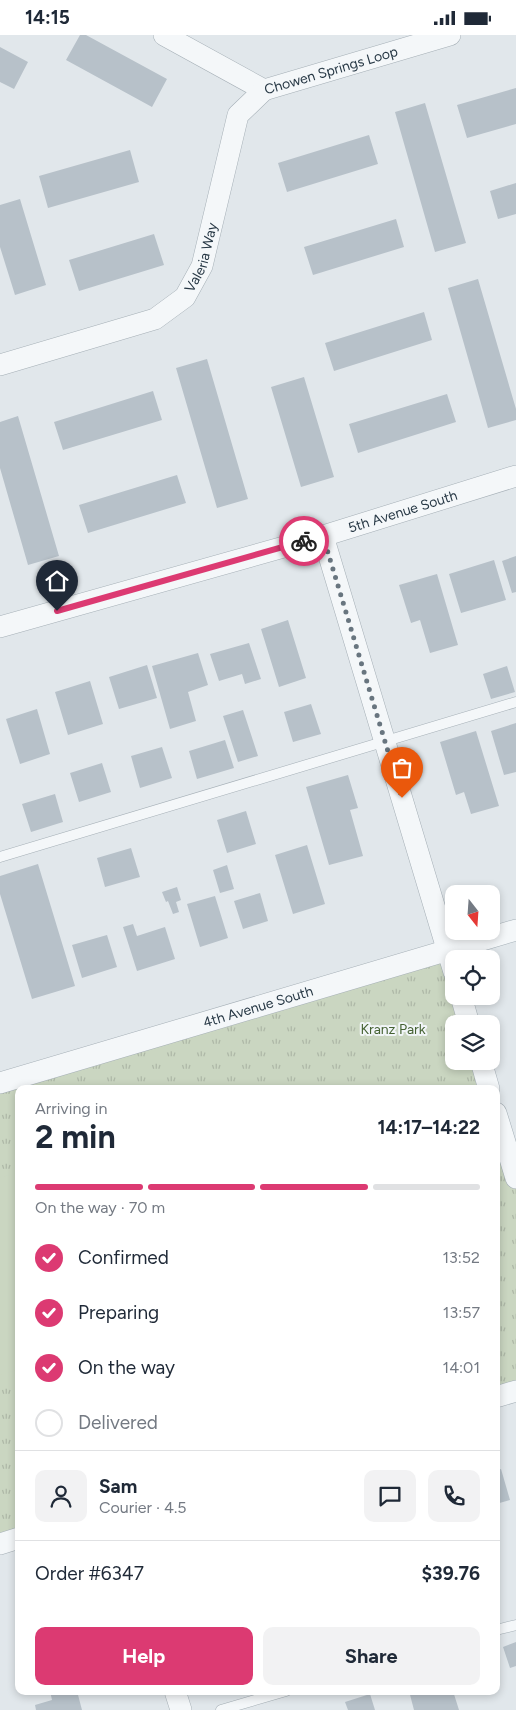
<!DOCTYPE html>
<html lang="en">
<head>
<meta charset="utf-8">
<style>
  :root { --surface:#fff; --page:#f2f2f3; --text:#1f2937; --muted:#747a83; --line:#e0e1e3; --accent:#dc3a72 }
  body { margin:0; font-family:Figtree,sans-serif; background:var(--page); color:var(--text); height:100vh; display:flex; flex-direction:column; font-size:19px; white-space:nowrap }
  * { box-sizing:border-box; margin:0 }
  p { font-size:16px; color:var(--muted) }
  .icon { flex:none; width:28px; height:28px; fill:none; stroke:currentColor; stroke-width:2; stroke-linecap:round; stroke-linejoin:round }
  .map { position:relative; flex:1; overflow:hidden }
  .details { position:absolute; left:15px; top:1050px; width:485px; height:610px; display:flex; flex-direction:column; background:var(--surface); border-radius:10px; box-shadow:0 2px 8px #0003 }
  .details>* { flex:none }
  .needle { width:32px; rotate:163deg }
  .tools { position:absolute; left:445px; top:850px; display:grid; gap:10px }
  .tools a { display:grid; place-items:center; width:55px; height:55px; border-radius:10px; background:var(--surface); box-shadow:0 2px 8px #0003; font-size:25px }
  .pin { position:absolute; display:grid; place-items:center; width:42px; height:42px; color:#fff; margin:-51px -21px; border-radius:50% 50% 50% 0; rotate:-45deg; box-shadow:0 0 5px #0007 }
  .pin .icon { rotate:45deg }
  .courier { position:absolute; display:grid; place-items:center; width:50px; height:50px; margin:-25px; border:4px solid #dc3a72; border-radius:50%; background:#fff; color:#222; box-shadow:0 1px 6px #0007 }
  .head em { font-style:normal; font-weight:700 }
  .head div { display:flex; flex-direction:column-reverse }
  .head { display:flex; align-items:center; justify-content:space-between; height:85px; padding:0 20px }
  h1 { font-size:32px; font-weight:700; line-height:38px }
  .bar { display:grid; grid-template-columns:repeat(4,1fr); gap:8px 5px; align-content:center; height:60px; padding:0 20px }
  .bar i { height:6px; border-radius:4px; background:var(--line) }
  .bar .selected { background:var(--accent) }
  .bar p { grid-column:span 4 }
  .line { display:flex; align-items:center; gap:12px; padding:0 20px; border-top:1px solid var(--line) }
  .line div { flex:1 }
  .round { display:grid; place-items:center; flex:none; width:52px; height:52px; border-radius:10px; background:var(--page) }
  ol { padding:0 20px; list-style:none }
  li { display:flex; align-items:center; gap:15px; height:55px }
  li p { margin-inline-start:auto }
  li .icon { padding:5px; border-radius:50%; background:var(--accent); color:#fff; stroke-width:4 }
  li:last-child { color:var(--muted) }
  li i { width:28px; height:28px; border:2px solid var(--line); border-radius:50% }
  .button { display:flex; gap:10px; margin-top:auto; padding:10px 20px }
  .button a { flex:1; height:58px; border-radius:10px; background:var(--accent); color:#fff; font-size:20px; font-weight:700; line-height:58px; text-align:center }
  .button a+a { background:var(--page); color:var(--text) }
  .status { display:flex; justify-content:space-between; align-items:center; height:35px; padding:0 25px; background:var(--surface); direction:ltr }
  .status svg { height:14px; fill:currentColor }
  .map>svg:first-child { display:block }
</style>
</head>
<body>
<div class="status"><b>14:15</b><svg viewBox="0 0 49 12"><path d="M0 12V9h3v3zM5 12V6h3v6zM10 12V3h3v9zM15 12V0h3v12zM26 1h20v11H26zM47 4h2v5h-2z"/></svg></div>
<div class="map">
<svg width="516" height="1675" viewBox="0 0 516 1675">
  <defs>
    <pattern id="park-tufts" width="24" height="20" patternUnits="userSpaceOnUse" patternTransform="scale(1.25)"><rect width="24" height="20" fill="#cad6c1"/><path d="M3 7l-1-3M5 7V3M7 7l1-3M15 17l-1-3M17 17v-4M19 17l1-3" fill="none" stroke="#aeb8a7"/></pattern>
  </defs>
  <rect width="100%" height="100%" fill="#e1e7eb"/>
  <path fill="url(#park-tufts)" d="M447 915 454 937V961L469 989H454V1026H481L489 1054H19V1507L0 1513V1051Z
    M496 1078 516 1143V1357L496 1363Z"/>
  <path fill="#cad6c1" d="M19 1137V1334L0 1340V1143Z"/>
  <path fill="#b7c1c9" d="M80 0H86L167 44 152 72 66 25Z
    M0 12 28 27 14 54 0 47Z
    M516 53V89L467 103 457 70Z
    M425 68 466 208 435 217 395 77Z
    M369 100 378 129 287 157 278 128Z
    M130 115 139 147 48 173 39 141Z
    M516 148V179L498 184 490 156Z
    M20 164 46 250 15 260 0 212V170Z
    M396 184 404 212 313 240 304 212Z
    M154 199 164 230 79 256 69 225Z
    M478 244 516 374V385L488 393 448 253Z
    M424 277 432 305 334 336 325 308Z
    M207 324 248 464 217 473 176 333Z
    M304 342 334 442 301 452 271 352Z
    M153 356 162 385 63 415 54 387Z
    M447 359 456 387 358 418 349 389Z
    M18 381 59 521 28 530 0 433V387Z
    M177 440 186 468 88 498 79 470Z
    M516 521V557L512 558 502 526Z
    M494 525 506 565 461 578 449 539Z
    M437 539 458 610 430 618 420 585 411 588 399 550Z
    M288 585 306 643 279 652 261 594Z
    M249 608 261 644 245 649 242 639 219 646 210 619Z
    M198 618 208 650 188 657 196 686 170 694 152 631Z
    M147 630 157 663 119 674 109 642Z
    M507 631 515 657 491 664 483 639Z
    M90 646 103 689 68 700 55 657Z
    M311 669 321 699 293 707 284 677Z
    M37 674 50 719 20 729 6 684Z
    M243 675 258 721 238 727 223 681Z
    M516 688V737L504 740 491 696Z
    M476 696 499 771 471 779 464 757 456 760 440 707Z
    M225 705 234 733 197 744 189 716Z
    M162 712 172 743 140 753 131 721Z
    M102 728 111 757 79 767 70 738Z
    M348 740 358 773 350 775 363 821 329 830 306 752Z
    M55 759 63 787 31 797 22 769Z
    M246 776 256 809 227 818 217 785Z
    M307 810 325 869 293 879 275 820Z
    M131 813 140 842 105 852 97 823Z
    M38 829 75 951 32 964 0 859V841Z
    M227 830 234 854 220 858 213 835Z
    M177 852 181 865 176 867 179 877 173 879 168 866 166 867 162 857Z
    M260 858 268 886 243 894 234 866Z
    M215 861 228 903 200 912 187 869Z
    M133 889 137 901 165 892 175 924 137 936 123 892Z
    M107 900 117 932 82 943 72 910Z
    M501 1434 510 1465 496 1469V1435Z
    M516 1607V1631L510 1633 503 1612Z
    M50 1656H77L82 1675H36L35 1670 52 1665Z
    M409 1656H453L459 1675H414Z
    M370 1659 375 1675H348L345 1667Z"/>
  <g fill="none" stroke-linecap="round" stroke-linejoin="round">
    <defs>
      <path id="lane" d="M0 822 516 667
        M496 1595 516 1590
        M221 1675 286 1656"/>
      <g id="street">
        <path id="s1" d="M164 0 264 55 450 0"/>
        <path id="s2" d="M0 330 155 284 185 262 202 231 238 80 264 55"/>
        <path d="M323 501 454 937"/>
        <path id="s3" d="M0 592 323 501 516 441"/>
        <path d="M461 961 469 989"/>
        <path d="M481 1026 489 1054"/>
        <path id="s4" d="M0 1048 516 895"/>
        <path d="M496 1078 516 1143"/>
        <path d="M496 1362 516 1356"/>
        <path d="M0 1509 19 1503"/>
        <path d="M175 1656 181 1675"/>
      </g>
    </defs>
    <use href="#lane" stroke="#a5afb6" stroke-width="11"/>
    <use href="#street" stroke="#a5afb6" stroke-width="22"/>
    <use href="#lane" stroke="#f4f7f9" stroke-width="10"/>
    <use href="#street" stroke="#f4f7f9" stroke-width="21"/>
  </g>
  <g fill="none" stroke-linecap="round" stroke-linejoin="round">
    <path stroke="#68757f" stroke-width="5" stroke-dasharray="0 9" d="M304 506 323 501 402 763"/>
    <path stroke="#dc3a72" stroke-width="6" d="M57 576 304 506"/>
  </g>
  <g text-anchor="middle" dominant-baseline="central" stroke-width="4" stroke-linejoin="round" paint-order="stroke">
    <g font-size="14" fill="#273845" stroke="#f1f5f8">
      <text stroke="none"><textPath href="#s1" startOffset="184">Chowen Springs Loop</textPath></text>
      <text stroke="none"><textPath href="#s2" startOffset="242">Valeria Way</textPath></text>
      <text stroke="none"><textPath href="#s3" startOffset="419">5th Avenue South</textPath></text>
      <text stroke="none"><textPath href="#s4" startOffset="269">4th Avenue South</textPath></text>
    </g>
    <g font-size="14" fill="#456233" stroke="#f1f5f8">
      <text x="393" y="994">Kranz Park</text>
    </g>
  </g>
</svg>
<div class="tools">
<a><svg class="needle" viewBox="-14 -14 28 28"><path d="M0-13l5 13h-10z" fill="#e53935"/><path d="M0 13l5-13h-10z" fill="#747a83"/></svg></a>
<a><svg class="icon" aria-label="locate" viewBox="0 0 24 24"><circle cx="12" cy="12" r="6"/><path d="M12 2v4M12 18v4M2 12h4M18 12h4"/></svg></a>
<a><svg class="icon" aria-label="layers" viewBox="0 0 24 24"><path d="M12 4l9 5-9 5-9-5zM3 14l9 5 9-5"/></svg></a>
</div>
<div class="pin" style="left:402px;top:763px;background:#ea580c"><svg class="icon" aria-label="bag" viewBox="0 0 24 24"><path d="M5 8h14l-1 12H6zM9 8a3 3 0 0 1 6 0"/></svg></div>
<div class="pin" style="left:57px;top:576px;background:#1f2937"><svg class="icon" aria-label="home" viewBox="0 0 24 24"><path d="M3 11l9-7 9 7M6 9v11h12V9"/></svg></div>
<div class="courier" style="left:304px;top:506px"><svg class="icon" aria-label="bike" viewBox="0 0 24 24"><circle cx="6" cy="16" r="4"/><circle cx="18" cy="16" r="4"/><path d="M6 16l4-8h5l3 8M10 8l3 8H6M13 5h3"/></svg></div>
<section class="details">
<div class="head"><div><h1>2 min</h1><p>Arriving in</p></div><em>14:17–14:22</em></div>
<div class="bar"><i class="selected"></i><i class="selected"></i><i class="selected"></i><i></i><p>On the way · 70 m</p></div>
<ol>
<li><svg class="icon" aria-label="check" viewBox="0 0 24 24"><path d="M5 12l5 5 9-10"/></svg>Confirmed<p>13:52</p></li>
<li><svg class="icon" aria-label="check" viewBox="0 0 24 24"><path d="M5 12l5 5 9-10"/></svg>Preparing<p>13:57</p></li>
<li><svg class="icon" aria-label="check" viewBox="0 0 24 24"><path d="M5 12l5 5 9-10"/></svg>On the way<p>14:01</p></li>
<li><i></i>Delivered</li>
</ol>
<div class="line" style="height:90px"><a class="round"><svg class="icon" aria-label="person" viewBox="0 0 24 24"><circle cx="12" cy="8" r="4"/><path d="M4 21q1-7 8-7t8 7"/></svg></a><div><b>Sam</b><p>Courier · 4.5</p></div><a class="round"><svg class="icon" aria-label="chat" viewBox="0 0 24 24"><path d="M4 5h16v11H9l-5 4z"/></svg></a><a class="round"><svg class="icon" aria-label="phone" viewBox="0 0 24 24"><path d="M5 4h4l2 5-3 2q2 4 5 5l2-3 5 2v4C11 20 4 13 5 4z"/></svg></a></div>
<div class="line" style="height:65px"><div>Order #6347</div><b>$39.76</b></div>
<div class="button"><a>Help</a><a>Share</a></div>
</section>
</div>
</body>
</html>
